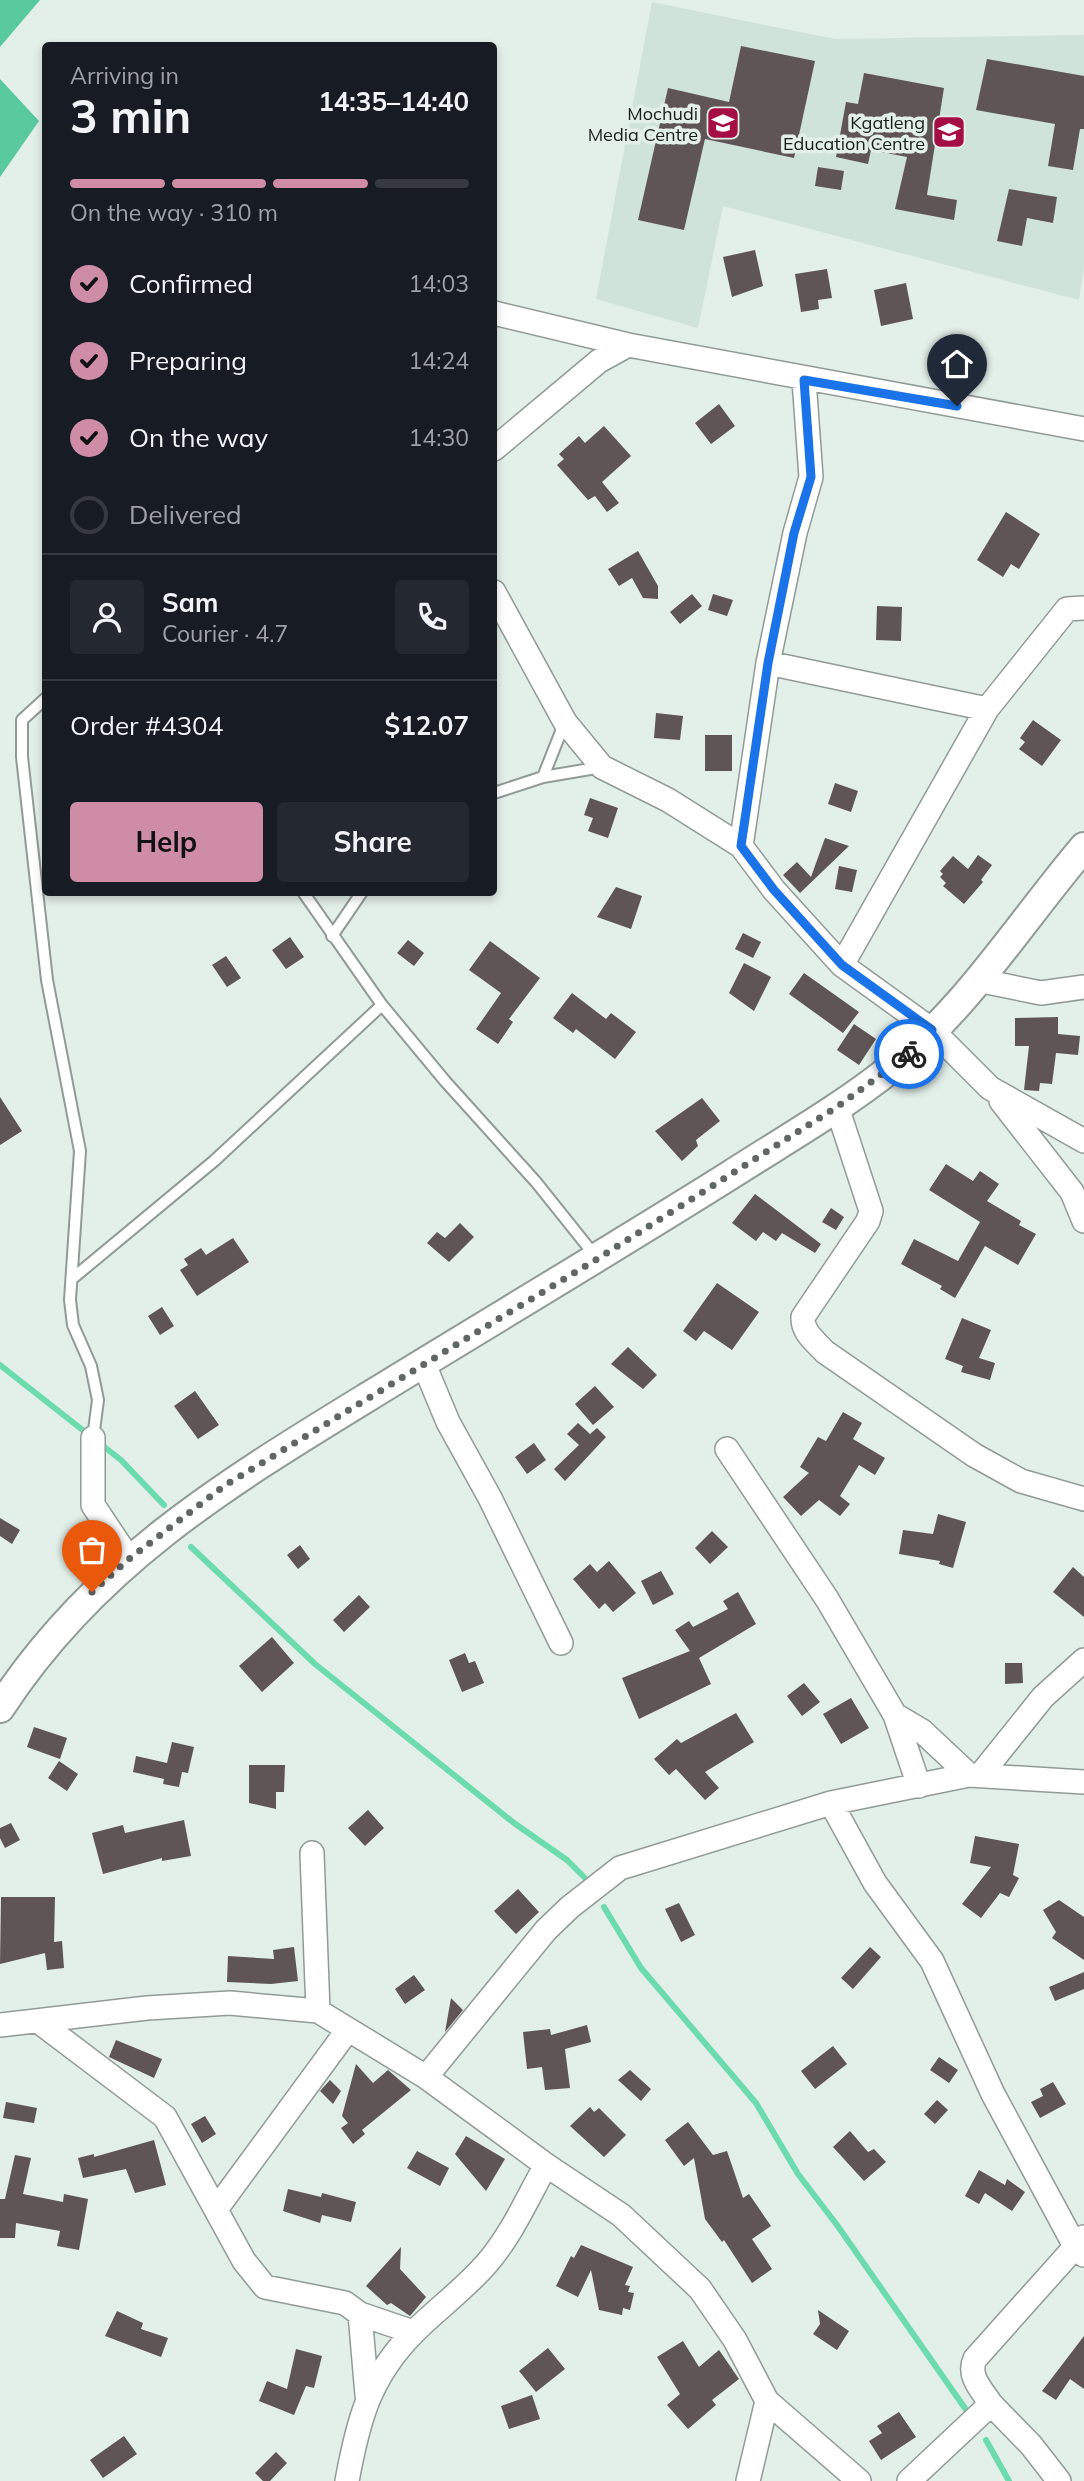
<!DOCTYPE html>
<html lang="en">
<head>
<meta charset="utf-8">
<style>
  :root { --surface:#171b24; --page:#242831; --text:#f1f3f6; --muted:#9ea1a6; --line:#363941; --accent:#cf8ca6 }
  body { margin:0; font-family:Mulish,sans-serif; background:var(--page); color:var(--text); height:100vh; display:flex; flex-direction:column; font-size:26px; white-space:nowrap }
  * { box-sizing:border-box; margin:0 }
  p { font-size:23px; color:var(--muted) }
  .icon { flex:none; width:38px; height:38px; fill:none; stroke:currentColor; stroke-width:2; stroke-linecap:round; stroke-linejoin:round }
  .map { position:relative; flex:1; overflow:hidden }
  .side { position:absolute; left:42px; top:42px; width:455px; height:854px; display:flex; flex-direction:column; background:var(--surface); border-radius:7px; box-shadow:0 4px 10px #0003 }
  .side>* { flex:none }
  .pin { position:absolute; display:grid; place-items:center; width:60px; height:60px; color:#fff; margin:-72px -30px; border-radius:50% 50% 50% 0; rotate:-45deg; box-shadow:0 0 7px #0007 }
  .pin .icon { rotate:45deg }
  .courier { position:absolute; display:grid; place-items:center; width:70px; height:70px; margin:-35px; border:5px solid #1a73e8; border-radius:50%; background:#fff; color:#222; box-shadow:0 2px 9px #0007 }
  .summary em { font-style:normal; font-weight:700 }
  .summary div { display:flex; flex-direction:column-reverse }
  .summary { display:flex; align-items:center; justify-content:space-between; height:119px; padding:0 28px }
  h1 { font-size:46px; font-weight:700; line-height:52px }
  .bar { display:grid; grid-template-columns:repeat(4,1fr); gap:10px 7px; align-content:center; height:84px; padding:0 28px }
  .bar i { height:9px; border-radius:5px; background:var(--line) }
  .bar .active { background:var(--accent) }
  .bar p { grid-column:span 4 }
  .line { display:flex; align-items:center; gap:18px; padding:0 28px; border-top:2px solid var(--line) }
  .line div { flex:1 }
  .round { display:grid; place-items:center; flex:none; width:74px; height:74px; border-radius:7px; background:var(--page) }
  ol { padding:0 28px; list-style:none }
  li { display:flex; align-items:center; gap:21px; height:77px }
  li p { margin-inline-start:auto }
  li .icon { padding:7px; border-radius:50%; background:var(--accent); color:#111; stroke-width:4 }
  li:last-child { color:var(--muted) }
  li i { width:38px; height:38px; border:4px solid var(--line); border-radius:50% }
  .action { display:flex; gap:14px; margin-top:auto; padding:14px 28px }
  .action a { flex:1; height:80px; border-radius:7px; background:var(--accent); color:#111; font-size:28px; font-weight:700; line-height:80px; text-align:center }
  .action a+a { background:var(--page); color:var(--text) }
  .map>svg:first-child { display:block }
</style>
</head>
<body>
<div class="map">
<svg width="1084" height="2481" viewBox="0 0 1084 2481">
  <rect width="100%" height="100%" fill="#e3efe9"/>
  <path fill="#d0e3da" d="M652 2 835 39 1084 35V267L1079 300 723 206 698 328 596 299Z"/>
  <path fill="#59ca9d" d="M0 0H40L0 47Z
    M0 79 39 121 0 177Z"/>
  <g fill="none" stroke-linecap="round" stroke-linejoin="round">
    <path stroke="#6cdbae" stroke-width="6" d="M0 1365 89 1435
      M98 1442 121 1460 164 1505
      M191 1547 315 1664 514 1823 567 1860 584 1877
      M604 1907 641 1968 756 2103 798 2174 837 2225 969 2414
      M986 2440 1009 2481"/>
  </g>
  <path fill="#605556" d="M741 46 815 61 794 158 705 139 684 230 638 220 668 88 729 102Z
    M987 59 1084 76V129H1080L1073 170 1048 166 1055 124 976 110Z
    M864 73 944 88 927 195 957 200 954 220 895 209 907 157 871 150 868 164 836 157 846 102 858 104Z
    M818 167 844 171 841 190 815 186Z
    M1009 189 1057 197 1053 223 1027 218 1022 246 997 241Z
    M755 250 763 286 732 297 723 257Z
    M827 269 832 298 818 300 819 309 801 312 795 274Z
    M906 283 913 319 881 326 874 290Z
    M719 404 735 426 711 444 695 423Z
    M604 426 631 456 602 482 619 503 607 512 595 496 588 500 557 465 564 459 559 454 579 436 585 443Z
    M1006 512 1040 534 1019 569 1011 564 1003 577 977 560Z
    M638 551 658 586V599L643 598 632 578 619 586 608 569Z
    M692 594 702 606 680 624 670 612Z
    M713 594 733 600 727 616 708 610Z
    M877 606 902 607 901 641 876 640Z
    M656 713 683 716 680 740 654 738Z
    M1033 720 1061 740 1042 766 1019 749 1025 742 1020 738Z
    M705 735H732V771H705Z
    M835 783 858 791 851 812 828 804Z
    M590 798 618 808 608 838 588 831 593 818 584 815Z
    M825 838 849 846 800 893 783 875 797 862 811 877Z
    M978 855 992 865 981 880 983 882 964 904 943 886 946 883 940 877 943 874 940 871 953 856 968 869Z
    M839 866 857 870 852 892 835 889Z
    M616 887 642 896 631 929 597 917Z
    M743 933 761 942 753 958 735 949Z
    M290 937 304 957 286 969 272 950Z
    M408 940 424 953 414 966 397 953Z
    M490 941 540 978 509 1019 513 1022 498 1044 476 1029 501 993 469 970Z
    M226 956 241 978 227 987 212 965Z
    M744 963 771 977 754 1011 729 993Z
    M804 973 859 1012 843 1033 789 994Z
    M572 993 606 1019 611 1013 636 1032 615 1059 576 1029 573 1033 553 1018Z
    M1058 1017V1034L1080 1036 1078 1055 1056 1053 1052 1084 1040 1083 1039 1091 1024 1090 1029 1046H1015V1018Z
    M854 1024 876 1039 859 1065 837 1050Z
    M0 1097 22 1131 0 1145Z
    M702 1098 720 1121 696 1140 698 1146 682 1161 655 1131Z
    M946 1164 973 1181 980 1171 999 1184 987 1201 1021 1221 1019 1225 1036 1234 1018 1265 985 1246 955 1298 940 1289 942 1286 901 1264 914 1239 958 1261 980 1222 929 1190Z
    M755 1194 821 1244 815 1253 782 1233 776 1241 763 1232 756 1241 732 1223Z
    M831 1208 844 1217 836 1230 822 1222Z
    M460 1223 474 1237 449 1262 427 1243 437 1232 445 1238Z
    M233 1238 249 1262 197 1296 180 1270 188 1265 184 1259 201 1248 206 1255Z
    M717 1283 759 1312 732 1350 704 1331 696 1341 683 1331Z
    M162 1307 174 1326 160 1335 148 1316Z
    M962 1318 991 1330 979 1358 995 1363 990 1380 961 1372 963 1366 945 1359Z
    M628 1347 657 1375 643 1389 611 1364Z
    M595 1386 614 1407 593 1425 575 1404Z
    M195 1391 219 1425 198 1439 174 1406Z
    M843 1412 862 1423 853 1439 885 1458 875 1475 859 1465 840 1496 850 1504 840 1516 819 1500 801 1516 783 1497 809 1473 800 1467 818 1437 826 1441Z
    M578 1423 590 1434 597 1428 606 1437 565 1481 554 1469 579 1445 567 1434Z
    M534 1443 546 1460 527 1474 515 1457Z
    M938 1514 966 1522 953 1568 939 1564 940 1561 899 1554 903 1530 933 1534Z
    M0 1518 20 1530 12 1544 0 1536Z
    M712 1531 728 1547 710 1564 695 1548Z
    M300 1545 310 1559 298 1569 287 1555Z
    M609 1561 636 1593 613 1612 605 1603 599 1609 573 1579 590 1564 597 1572Z
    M1073 1567 1084 1577V1617L1053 1592Z
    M661 1571 674 1594 653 1605 641 1581Z
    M738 1592 756 1624 699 1658 711 1684 639 1719 622 1678 690 1651 675 1630 689 1621 693 1627 728 1609 723 1601Z
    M359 1595 370 1607 344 1632 333 1620Z
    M272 1637 294 1663 262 1692 239 1666Z
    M465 1653 469 1663 475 1661 484 1683 462 1692 449 1660Z
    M1005 1663H1022L1023 1683 1005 1684Z
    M804 1683 820 1702 802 1716 787 1696Z
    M851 1698 869 1728 841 1744 823 1714Z
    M736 1713 754 1742 705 1772 719 1788 705 1800 676 1769 669 1775 654 1759 677 1739 681 1743Z
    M34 1727 67 1738 60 1759 27 1747Z
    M172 1742 194 1747 188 1773 182 1772 179 1787 163 1784 164 1779 133 1772 136 1756 167 1763Z
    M59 1761 78 1774 67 1791 48 1778Z
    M249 1765H285L284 1792H276V1809L249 1803Z
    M368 1810 384 1828 365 1846 348 1828Z
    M184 1820 191 1856 162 1861V1858L103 1874 92 1833 123 1825 125 1833Z
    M11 1823 20 1840 5 1848 0 1838V1828Z
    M975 1836 1019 1844 1013 1875 1019 1878 1009 1897 1000 1893 981 1918 962 1904 991 1867 970 1863Z
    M518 1889 539 1912 516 1934 494 1911Z
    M1 1897H55L54 1942 62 1941 64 1968 47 1970 45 1953 0 1964Z
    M1059 1900 1084 1917V1960L1052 1938 1056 1932 1043 1910Z
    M679 1903 695 1935 681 1942 665 1909Z
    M294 1947 298 1981 271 1984 227 1982 228 1956 274 1959 273 1950Z
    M870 1947 881 1957 853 1989 841 1978Z
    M1084 1972V1989L1055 2001 1049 1987Z
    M414 1975 425 1990 405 2004 395 1989Z
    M451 1998 463 2010 445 2032Z
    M587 2025 591 2042 565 2049 570 2088 545 2090 542 2067 527 2069 523 2032 550 2029 551 2035Z
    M116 2040 162 2059 154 2078 109 2057Z
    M833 2046 847 2064 815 2089 801 2071Z
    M939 2057 958 2070 949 2083 930 2070Z
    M356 2064 373 2083 388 2070 411 2090 362 2130 365 2134 353 2144 341 2128 348 2123 342 2116Z
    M630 2070 651 2089 641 2101 618 2080Z
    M330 2080 341 2091 333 2104 320 2091Z
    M1053 2082 1066 2104 1040 2118 1031 2102 1043 2096 1040 2089Z
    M937 2100 948 2110 935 2124 924 2114Z
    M6 2102 37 2108 34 2123 3 2118Z
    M590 2107 594 2112 599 2108 626 2135 604 2157 570 2126Z
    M205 2116 216 2134 202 2143 191 2124Z
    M688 2122 713 2155 727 2151 743 2198 749 2194 771 2226 752 2239 772 2269 752 2283 724 2240 722 2242 705 2219 694 2158 684 2166 665 2140Z
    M850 2131 868 2152 874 2149 886 2162 864 2181 833 2147Z
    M466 2136 505 2159 486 2191 455 2154Z
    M154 2140 166 2185 135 2193 126 2169 83 2178 78 2158 94 2154V2157Z
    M417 2151 449 2168 440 2186 407 2168Z
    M15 2155 31 2158 23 2194 63 2202 64 2194 88 2199 79 2250 57 2246 60 2231 16 2223 15 2238H0V2199H5Z
    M979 2170 1005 2185 1007 2179 1025 2192 1012 2211 985 2193 979 2204 965 2196Z
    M288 2189 321 2197 322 2193 356 2202 351 2222 322 2215 320 2223 283 2211Z
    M581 2245 633 2267 625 2285 630 2286 628 2292 634 2293 630 2310 623 2308 622 2315 599 2310 591 2270 578 2297 556 2286 571 2256 574 2258Z
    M401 2247 400 2269 426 2297 410 2316 391 2303 387 2305 366 2286Z
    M818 2310 849 2331 837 2350 813 2334 820 2324Z
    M117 2311 143 2323 141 2329 168 2338 161 2357 105 2336Z
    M1084 2336V2389L1070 2379 1056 2400 1042 2391Z
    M683 2341 699 2367 719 2350 739 2379 712 2400 716 2405 688 2429 667 2405 680 2394 657 2357Z
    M548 2348 565 2369 536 2392 519 2371Z
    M296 2349 322 2356 314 2388 306 2386 294 2415 259 2401 267 2381 287 2389Z
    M532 2395 540 2419 509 2429 501 2406Z
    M899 2412 916 2437 881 2460 869 2441 882 2433 877 2426Z
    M124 2436 137 2454 103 2478 90 2460Z
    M276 2452 287 2463 270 2481H263L255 2473Z"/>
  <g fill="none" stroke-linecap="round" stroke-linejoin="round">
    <defs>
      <path id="service" d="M46 698 22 720V757L47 980 80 1151 70 1300 73 1325 91 1366 98 1400 93 1438
        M543 777 602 767
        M494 793 543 777 564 724
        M303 892 382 1005 445 1081 536 1182 596 1257
        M332 936 362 892
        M73 1278 214 1161 382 1005"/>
      <path id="minor" d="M494 313 628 345 1084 429
        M804 380 811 477 795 533 768 663 741 846 774 890 842 965 932 1030 990 1088 1084 1141
        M494 449 599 361 628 345
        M494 592 565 722 602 767 668 800 741 846
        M768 663 987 709
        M842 965 987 709 1067 609 1084 608
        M977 980 1041 993 1084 987
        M1001 1101 1072 1192 1084 1221
        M837 1107 871 1211 868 1221 803 1317C802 1332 815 1341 825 1352L974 1455 1021 1481 1084 1499
        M423 1362 448 1422 490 1498 561 1643
        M93 1438V1505L129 1559
        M727 1449 827 1599 895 1715 919 1786
        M895 1715 922 1731 969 1775
        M982 1773 1043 1697 1084 1660
        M831 1803 875 1883 932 1961 993 2094 1075 2246 1084 2255
        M312 1853 318 2011
        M38 2021 165 2117 244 2261 265 2287 345 2303 360 2314 413 2332
        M0 2025 147 2008 230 2003 318 2011 426 2077 546 2165C528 2197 512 2234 488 2262 466 2288 438 2308 414 2332 369 2377 358 2421 347 2481
        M426 2077 546 1930 570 1907 620 1868 831 1803 969 1775 1084 1782
        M546 2165 621 2215 700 2289 735 2340 767 2401 859 2481
        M217 2208 347 2031
        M360 2314 367 2395
        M991 2404 1031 2445 1059 2481
        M748 2481 767 2401
        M909 2481 991 2404C982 2390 967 2376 975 2359L1084 2237"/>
      <path id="tertiary" d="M0 1708C93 1565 224 1485 366 1398 488 1323 611 1250 732 1174 785 1140 841 1108 890 1069 967 1009 1021 921 1084 847"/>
    </defs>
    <use href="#service" stroke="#919b96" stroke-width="14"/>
    <use href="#minor" stroke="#919b96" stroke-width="26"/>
    <use href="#tertiary" stroke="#919b96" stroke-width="32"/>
    <use href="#service" stroke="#fff" stroke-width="10"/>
    <use href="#minor" stroke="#fff" stroke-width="23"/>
    <use href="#tertiary" stroke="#fff" stroke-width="28"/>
  </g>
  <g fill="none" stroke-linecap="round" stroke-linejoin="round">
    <path stroke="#606663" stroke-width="7" stroke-dasharray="0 12.6" d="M92 1592 129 1559 224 1486 597 1259 837 1107 909 1054"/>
    <path stroke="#1a73e8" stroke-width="9" d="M909 1054 932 1030 842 965 774 890 741 846 768 663 794 533 811 477 804 380 957 406"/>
  </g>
  <defs>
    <symbol id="school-square" viewBox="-11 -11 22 22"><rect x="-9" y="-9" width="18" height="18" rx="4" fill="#a50d45" stroke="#e3efe9"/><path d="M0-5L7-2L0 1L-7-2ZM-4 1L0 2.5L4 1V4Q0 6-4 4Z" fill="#fff"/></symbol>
  </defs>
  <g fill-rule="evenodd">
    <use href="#school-square" x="704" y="104" width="38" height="38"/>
    <use href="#school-square" x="930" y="113" width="38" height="38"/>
  </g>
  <g text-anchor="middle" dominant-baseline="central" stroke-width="7" stroke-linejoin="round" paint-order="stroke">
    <g font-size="18" fill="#191d1b" stroke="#e3efe9" text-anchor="end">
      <text x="698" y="113">Mochudi<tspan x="698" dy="21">Media Centre</tspan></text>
      <text x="925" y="122">Kgatleng<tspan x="925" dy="21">Education Centre</tspan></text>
    </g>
  </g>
</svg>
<div class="pin" style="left:92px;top:1592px;background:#ea580c"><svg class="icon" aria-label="bag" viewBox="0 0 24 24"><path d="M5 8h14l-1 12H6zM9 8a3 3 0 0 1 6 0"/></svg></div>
<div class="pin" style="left:957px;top:406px;background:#1f2937"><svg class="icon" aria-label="home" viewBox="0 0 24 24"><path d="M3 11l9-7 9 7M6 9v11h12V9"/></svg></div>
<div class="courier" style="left:909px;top:1054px"><svg class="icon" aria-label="bike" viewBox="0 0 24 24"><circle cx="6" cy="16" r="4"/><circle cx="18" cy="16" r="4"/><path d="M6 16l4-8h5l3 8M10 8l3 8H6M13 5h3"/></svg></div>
<section class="side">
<div class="summary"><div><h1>3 min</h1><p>Arriving in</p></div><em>14:35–14:40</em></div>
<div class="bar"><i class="active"></i><i class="active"></i><i class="active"></i><i></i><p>On the way · 310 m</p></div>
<ol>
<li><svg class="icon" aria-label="check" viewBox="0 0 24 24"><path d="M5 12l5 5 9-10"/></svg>Confirmed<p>14:03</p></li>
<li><svg class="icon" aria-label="check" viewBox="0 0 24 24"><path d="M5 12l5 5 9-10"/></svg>Preparing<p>14:24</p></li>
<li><svg class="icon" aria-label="check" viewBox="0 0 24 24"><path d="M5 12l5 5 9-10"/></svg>On the way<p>14:30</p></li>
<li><i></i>Delivered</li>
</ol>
<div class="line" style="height:126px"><a class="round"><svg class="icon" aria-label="person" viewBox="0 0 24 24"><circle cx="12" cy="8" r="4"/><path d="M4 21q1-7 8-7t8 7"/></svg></a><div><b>Sam</b><p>Courier · 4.7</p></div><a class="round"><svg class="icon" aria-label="phone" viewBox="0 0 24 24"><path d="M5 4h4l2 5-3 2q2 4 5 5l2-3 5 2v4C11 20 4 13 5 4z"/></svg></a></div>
<div class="line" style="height:91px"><div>Order #4304</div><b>$12.07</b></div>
<div class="action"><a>Help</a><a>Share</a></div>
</section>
</div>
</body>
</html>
